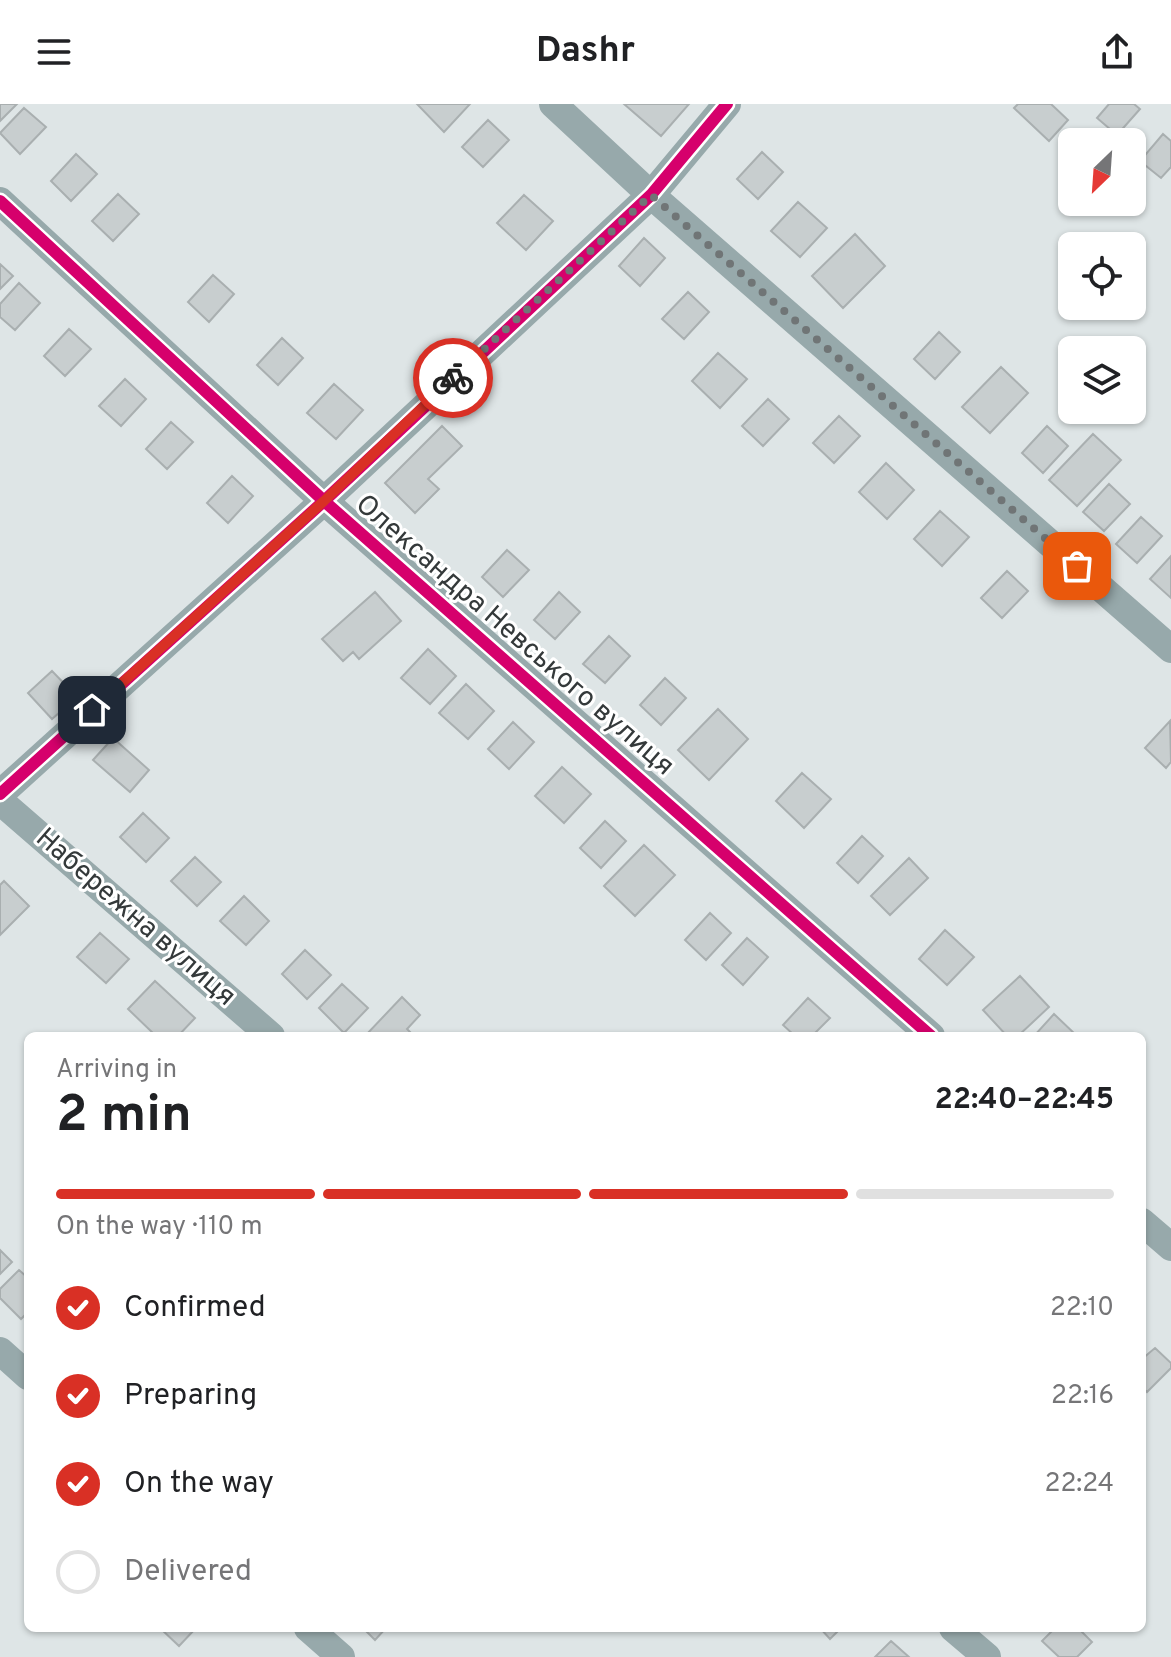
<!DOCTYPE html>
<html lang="en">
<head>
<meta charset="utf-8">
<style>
  :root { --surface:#fff; --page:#f6f6f6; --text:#202124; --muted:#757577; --line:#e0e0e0; --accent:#d93025 }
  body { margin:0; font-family:Overpass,sans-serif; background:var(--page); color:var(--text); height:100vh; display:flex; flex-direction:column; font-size:30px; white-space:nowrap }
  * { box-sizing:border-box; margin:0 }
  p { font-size:26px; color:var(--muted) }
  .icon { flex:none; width:44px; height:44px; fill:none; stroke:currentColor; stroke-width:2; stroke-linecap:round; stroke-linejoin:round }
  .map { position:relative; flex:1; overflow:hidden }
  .drawer { position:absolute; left:24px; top:928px; width:1122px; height:600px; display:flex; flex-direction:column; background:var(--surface); border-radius:12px; box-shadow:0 2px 6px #0004 }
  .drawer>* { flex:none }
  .needle { width:52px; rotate:205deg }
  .fabs { position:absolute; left:1058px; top:24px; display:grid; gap:16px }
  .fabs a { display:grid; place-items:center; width:88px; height:88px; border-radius:12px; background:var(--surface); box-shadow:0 2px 6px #0004; font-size:40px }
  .pin { position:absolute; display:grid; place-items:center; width:68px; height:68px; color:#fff; margin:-34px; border-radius:16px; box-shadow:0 4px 12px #0006 }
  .courier { position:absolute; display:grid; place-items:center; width:80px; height:80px; margin:-40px; border:6px solid #d93025; border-radius:50%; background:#fff; color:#222; box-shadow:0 2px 10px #0007 }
  .summary em { font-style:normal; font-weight:700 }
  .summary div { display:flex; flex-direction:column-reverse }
  .summary { display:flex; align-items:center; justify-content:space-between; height:136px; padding:0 32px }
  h1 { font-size:52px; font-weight:700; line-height:60px }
  .bar { display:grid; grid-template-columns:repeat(4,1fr); gap:12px 8px; align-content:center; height:96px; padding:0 32px }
  .bar i { height:10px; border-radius:6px; background:var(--line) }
  .bar .current { background:var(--accent) }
  .bar p { grid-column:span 4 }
  ol { padding:0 32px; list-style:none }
  li { display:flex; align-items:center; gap:24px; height:88px }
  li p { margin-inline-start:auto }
  li .icon { padding:8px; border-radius:50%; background:var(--accent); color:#fff; stroke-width:4 }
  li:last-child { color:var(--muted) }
  li i { width:44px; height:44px; border:4px solid var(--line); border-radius:50% }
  header { display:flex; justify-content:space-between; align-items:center; height:104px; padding:0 32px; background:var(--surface); font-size:36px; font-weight:700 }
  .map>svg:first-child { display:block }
</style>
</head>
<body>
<header><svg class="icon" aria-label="menu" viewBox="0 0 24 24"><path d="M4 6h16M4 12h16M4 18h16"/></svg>Dashr<svg class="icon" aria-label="share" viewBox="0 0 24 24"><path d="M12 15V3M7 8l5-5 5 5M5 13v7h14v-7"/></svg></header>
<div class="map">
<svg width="1171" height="1553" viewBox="0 0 1171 1553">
  <rect width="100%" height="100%" fill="#dee5e6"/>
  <path fill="#c8cecf" stroke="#a9afb0" stroke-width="2" d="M0 0H17L0 17Z
    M417 0H470L444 28Z
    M624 0H689L661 32Z
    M1018 0H1051L1068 16 1049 37 1014 4Z
    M1109 0H1134L1140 5 1117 31 1097 14Z
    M24 4 46 23 20 50 0 29Z
    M488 16 509 36 483 63 462 43Z
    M1163 30 1171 37V63L1161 74 1140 57Z
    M762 48 783 68 758 95 737 75Z
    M76 50 97 70 71 97 51 77Z
    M118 90 139 110 113 137 92 117Z
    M524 91 553 117 526 146 497 119Z
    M798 98 827 124 800 153 771 127Z
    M855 130 885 162 843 204 812 172Z
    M644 134 665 154 640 182 619 162Z
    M0 160 13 172 0 185Z
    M213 171 234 190 209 218 188 198Z
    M19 179 40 199 15 226 0 213V200Z
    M688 188 709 208 684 235 662 215Z
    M69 225 91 245 65 272 44 252Z
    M939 228 960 248 935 275 914 255Z
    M282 234 303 254 278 281 257 261Z
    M718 249 747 275 720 304 692 277Z
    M1001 263 1028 289 990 329 962 303Z
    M125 275 146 295 121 322 99 302Z
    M334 280 363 306 336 335 307 309Z
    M768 295 789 315 763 342 742 322Z
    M839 312 860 332 834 359 813 339Z
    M171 318 193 338 167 365 146 345Z
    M442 322 462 342 428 375 439 385 415 409 385 379Z
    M1047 322 1068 342 1043 369 1022 349Z
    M1093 330 1121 356 1077 402 1049 376Z
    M886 359 914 386 887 415 859 388Z
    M232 372 253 392 228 419 207 399Z
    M1109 380 1130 400 1104 427 1083 408Z
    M940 407 969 433 942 462 914 435Z
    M1141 413 1162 432 1137 459 1116 440Z
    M507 446 529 466 503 493 482 473Z
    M1171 452V494L1150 475Z
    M1007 467 1028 487 1002 514 981 494Z
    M375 488 401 517 359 555 353 548 343 557 322 535Z
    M559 488 580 508 555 535 534 516Z
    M609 532 630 552 605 579 583 560Z
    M428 545 456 572 430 600 401 574Z
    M52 567 77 593 52 615 28 589Z
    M665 574 686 594 661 621 640 601Z
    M466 580 494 607 468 635 439 609Z
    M718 605 748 635 709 676 678 646Z
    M1170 617 1171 658 1166 664 1145 644Z
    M513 618 534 638 509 665 488 645Z
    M113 634 149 666 130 688 93 656Z
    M562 663 591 690 564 719 535 692Z
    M802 669 831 695 804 724 776 697Z
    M143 709 169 734 146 758 120 733Z
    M605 717 626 737 601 764 580 744Z
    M862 732 883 752 858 779 837 759Z
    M644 741 675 771 635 812 604 782Z
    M195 753 221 778 197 802 171 777Z
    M909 754 928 774 890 811 871 792Z
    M4 777 29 802 0 831V781Z
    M244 792 269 817 246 841 220 817Z
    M710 809 731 829 706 856 685 836Z
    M945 826 974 853 947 881 919 855Z
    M100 829 129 855 106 879 77 853Z
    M747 834 768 853 743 881 722 861Z
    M305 846 331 871 307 895 282 870Z
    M1020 872 1049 903 1018 932H1007L983 906Z
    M155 877 195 914 178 932H156L128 905Z
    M342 880 368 904 344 929 319 904Z
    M402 893 420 911 407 925 414 932H365Z
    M808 894 830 914 812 932H795L783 921Z
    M1054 910 1077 932H1034Z
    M0 1146 12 1158 0 1170Z
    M19 1166 28 1174V1208L21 1215 0 1194V1185Z
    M1155 1244 1171 1259V1264L1147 1288 1142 1283V1255Z
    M160 1524H196L179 1542Z
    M363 1524H386L375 1536Z
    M820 1524H841L830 1535Z
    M1055 1524H1078L1092 1538 1077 1553H1059L1042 1537Z
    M891 1537 909 1553H875Z"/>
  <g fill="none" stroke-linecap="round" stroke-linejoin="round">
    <path stroke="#97a9ab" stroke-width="28" d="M553 0 651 91 1171 545
      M0 97 324 397 931 932
      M0 690 324 397 651 91 727 0
      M0 697 271 932
      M1142 1118 1171 1143
      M0 1247 28 1272
      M308 1524 341 1553
      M953 1524 987 1553"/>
    <defs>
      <path id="cycleway" d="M0 97 324 397 931 932
        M0 690 324 397 651 91 727 0"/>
    </defs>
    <use href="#cycleway" stroke="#fff" stroke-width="17"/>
    <use href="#cycleway" stroke="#d6006c" stroke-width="12"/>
  </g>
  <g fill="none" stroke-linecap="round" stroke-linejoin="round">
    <path stroke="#707576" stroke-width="8" stroke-dasharray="0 14.4" d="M453 274 651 91 1077 462"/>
    <path stroke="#d93025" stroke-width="10" d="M92 606 324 397 453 274"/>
  </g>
  <g text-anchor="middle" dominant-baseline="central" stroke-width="6" stroke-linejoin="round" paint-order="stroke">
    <g font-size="28" fill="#34393a" stroke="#fff">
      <text transform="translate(514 532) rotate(41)">Олександра Невського вулиця</text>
      <text transform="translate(135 814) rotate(41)">Набережна вулиця</text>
    </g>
  </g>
</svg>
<div class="fabs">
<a><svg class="needle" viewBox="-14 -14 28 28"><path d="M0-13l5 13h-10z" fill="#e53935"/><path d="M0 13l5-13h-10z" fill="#757577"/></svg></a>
<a><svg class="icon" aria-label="locate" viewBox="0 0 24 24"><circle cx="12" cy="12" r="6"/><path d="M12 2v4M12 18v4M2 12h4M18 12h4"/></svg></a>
<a><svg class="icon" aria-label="layers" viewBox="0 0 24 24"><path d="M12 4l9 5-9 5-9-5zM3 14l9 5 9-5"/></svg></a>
</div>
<div class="pin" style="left:1077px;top:462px;background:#ea580c"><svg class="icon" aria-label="bag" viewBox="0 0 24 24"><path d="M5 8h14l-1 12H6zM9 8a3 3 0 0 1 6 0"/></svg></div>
<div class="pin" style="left:92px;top:606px;background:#1f2937"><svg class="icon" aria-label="home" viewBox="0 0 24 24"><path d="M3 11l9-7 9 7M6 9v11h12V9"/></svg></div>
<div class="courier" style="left:453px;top:274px"><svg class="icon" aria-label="bike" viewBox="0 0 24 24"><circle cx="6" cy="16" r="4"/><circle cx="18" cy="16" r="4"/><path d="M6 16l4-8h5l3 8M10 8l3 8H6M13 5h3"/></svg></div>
<section class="drawer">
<div class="summary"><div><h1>2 min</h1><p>Arriving in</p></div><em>22:40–22:45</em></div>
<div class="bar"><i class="current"></i><i class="current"></i><i class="current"></i><i></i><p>On the way · 110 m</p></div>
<ol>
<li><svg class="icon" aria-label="check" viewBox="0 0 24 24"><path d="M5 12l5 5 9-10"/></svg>Confirmed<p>22:10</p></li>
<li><svg class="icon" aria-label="check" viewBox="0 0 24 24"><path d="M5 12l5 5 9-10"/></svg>Preparing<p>22:16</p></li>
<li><svg class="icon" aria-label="check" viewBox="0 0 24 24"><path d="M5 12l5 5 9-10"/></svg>On the way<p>22:24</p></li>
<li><i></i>Delivered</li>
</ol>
</section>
</div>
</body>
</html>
